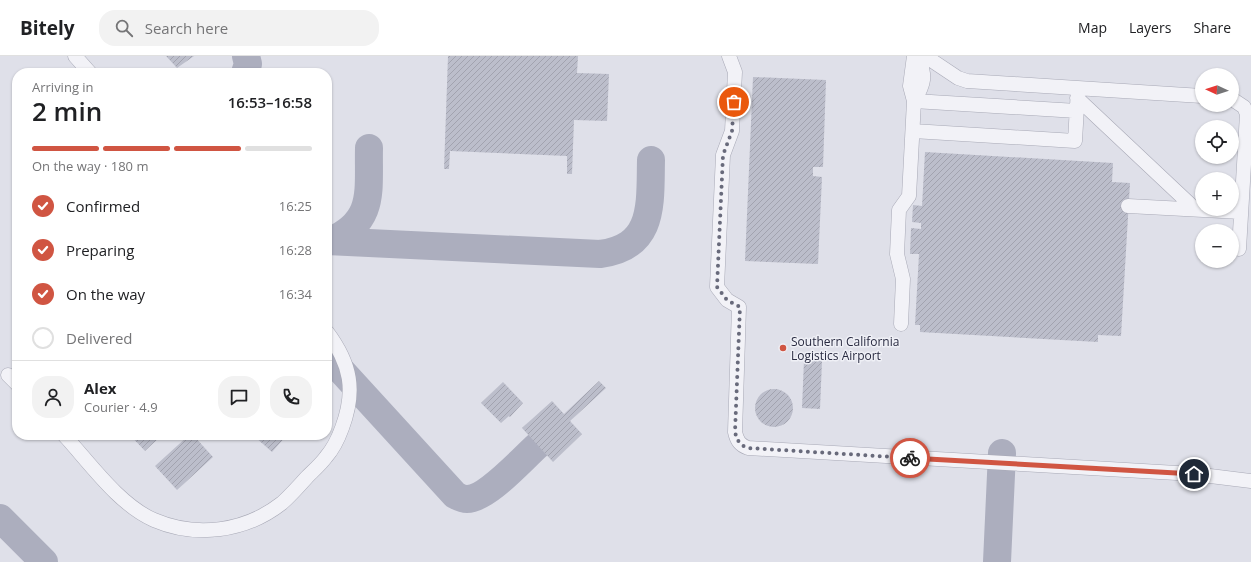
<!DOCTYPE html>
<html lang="en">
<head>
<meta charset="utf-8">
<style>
  :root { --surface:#fff; --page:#f2f2f2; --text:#202124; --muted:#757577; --line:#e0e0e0; --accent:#d05542 }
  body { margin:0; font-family:"Open Sans",sans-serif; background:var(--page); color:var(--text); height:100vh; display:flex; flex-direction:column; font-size:15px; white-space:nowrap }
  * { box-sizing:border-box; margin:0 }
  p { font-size:13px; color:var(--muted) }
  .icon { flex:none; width:22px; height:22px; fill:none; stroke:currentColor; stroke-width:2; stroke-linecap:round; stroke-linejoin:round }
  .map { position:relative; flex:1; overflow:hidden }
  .drawer { position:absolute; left:12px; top:12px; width:320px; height:372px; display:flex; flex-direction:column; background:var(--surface); border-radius:16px; box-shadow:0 1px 3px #0004 }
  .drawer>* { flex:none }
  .needle { width:26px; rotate:273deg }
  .controls { position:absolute; left:1195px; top:12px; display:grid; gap:8px }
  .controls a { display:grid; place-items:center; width:44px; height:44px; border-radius:50%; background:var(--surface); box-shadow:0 1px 3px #0004; font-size:20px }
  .pin { position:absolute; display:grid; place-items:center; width:34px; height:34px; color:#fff; margin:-17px; border:2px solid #fff; border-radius:50%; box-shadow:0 1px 4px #0007 }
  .courier { position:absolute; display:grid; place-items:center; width:40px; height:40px; margin:-20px; border:3px solid #d05542; border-radius:50%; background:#fff; color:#222; box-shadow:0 1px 5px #0007 }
  .overview em { font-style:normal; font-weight:600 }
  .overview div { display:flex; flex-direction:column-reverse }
  .overview { display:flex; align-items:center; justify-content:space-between; height:68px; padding:0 20px }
  h1 { font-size:26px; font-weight:600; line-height:30px }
  .bar { display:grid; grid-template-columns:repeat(4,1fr); gap:6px 4px; align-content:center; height:48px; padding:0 20px }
  .bar i { height:5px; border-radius:3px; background:var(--line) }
  .bar .on { background:var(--accent) }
  .bar p { grid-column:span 4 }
  .line { display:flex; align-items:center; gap:10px; padding:0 20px; border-top:1px solid var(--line) }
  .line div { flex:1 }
  .round { display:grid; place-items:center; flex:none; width:42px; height:42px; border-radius:16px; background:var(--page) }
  ol { padding:0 20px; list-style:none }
  li { display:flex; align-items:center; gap:12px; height:44px }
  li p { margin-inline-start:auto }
  li .icon { padding:4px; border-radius:50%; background:var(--accent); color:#fff; stroke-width:4 }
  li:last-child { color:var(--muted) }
  li i { width:22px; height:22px; border:2px solid var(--line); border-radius:50% }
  header { display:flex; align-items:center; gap:24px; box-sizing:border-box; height:56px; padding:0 20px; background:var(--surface); border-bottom:1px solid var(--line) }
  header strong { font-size:19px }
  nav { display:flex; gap:22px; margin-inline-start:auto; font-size:14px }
  .search { width:280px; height:36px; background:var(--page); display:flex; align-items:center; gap:10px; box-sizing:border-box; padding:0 14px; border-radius:16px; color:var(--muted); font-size:15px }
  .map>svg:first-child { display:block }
</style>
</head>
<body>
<header>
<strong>Bitely</strong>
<div class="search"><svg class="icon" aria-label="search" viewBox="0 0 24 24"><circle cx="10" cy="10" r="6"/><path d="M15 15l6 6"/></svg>Search here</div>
<nav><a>Map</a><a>Layers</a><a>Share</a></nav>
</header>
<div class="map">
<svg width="1251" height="506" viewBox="0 0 1251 506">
  <defs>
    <pattern id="building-hatch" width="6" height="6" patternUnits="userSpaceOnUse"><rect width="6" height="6" fill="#bcbecb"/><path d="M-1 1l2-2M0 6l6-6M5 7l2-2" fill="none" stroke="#a2a3af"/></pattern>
  </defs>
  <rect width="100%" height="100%" fill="#dfe0e9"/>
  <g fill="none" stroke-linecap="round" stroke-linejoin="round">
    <path stroke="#acaebe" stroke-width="28" d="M245 17 248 8 246 0
      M327 185 600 198C655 191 650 148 651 104
      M330 185C376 165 368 135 369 92
      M327 299 455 439C459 441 462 443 467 443 487 443 522 403 538 389
      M0 462 44 506
      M997 506 1002 397"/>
  </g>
  <path fill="url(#building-hatch)" d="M166 0H194L177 12Z
    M448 0H578L577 17 609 18 607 65 574 64 572 118H567V100L450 95 449 113H444Z
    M753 21 826 24 823 111H813V120L822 121 818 208 745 205Z
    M925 96 1113 107 1112 126 1130 127 1121 280 1098 279V286L920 276V269H915L919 198H910L911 172 921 173V167L912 166 913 149 922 150Z
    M804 304 822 305 820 353 802 352Z
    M599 325 606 332 570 365 582 378 553 406 522 372 552 345 564 358Z
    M503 326 523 347 510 361 509 360 501 367 481 347Z
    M755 352a19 19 0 1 1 38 0a19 19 0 1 1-38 0Z
    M130 379H162L145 395Z
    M189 379H193L213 401 177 434 155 410Z
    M253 379H287L272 396Z"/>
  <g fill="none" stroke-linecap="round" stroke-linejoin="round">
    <defs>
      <path id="minor" d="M75 0 90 17
        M729 0 735 16 732 75 723 99 717 231 727 244 739 251 735 376C737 385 740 389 748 392L1194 418 1251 425
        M914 0 910 30 914 45C925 27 926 20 918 0
        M925 0 958 22 967 25 1202 40
        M1077 42 1195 153
        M1232 43 1244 51 1247 58 1239 193
        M913 75 1075 85 1078 33
        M1128 150 1241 156
        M901 268 903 223 897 198 899 154 909 140 914 45 1077 55
        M8 319 17 328
        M64 379C89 406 119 449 154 464 196 482 245 476 282 447 291 439 299 430 307 421 313 415 321 408 326 401 333 393 338 383 342 372 356 335 351 308 327 276"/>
    </defs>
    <use href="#minor" stroke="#a8a9b6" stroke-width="15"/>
    <use href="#minor" stroke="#f2f2f7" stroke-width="14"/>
  </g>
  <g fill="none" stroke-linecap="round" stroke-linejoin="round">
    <path stroke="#686a7b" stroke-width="4" stroke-dasharray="0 7.2" d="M734 46 732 75 723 99 717 231 727 244 740 251 735 376C737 385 740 389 748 392L910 402"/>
    <path stroke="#d05542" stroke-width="5" d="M910 402 1194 418"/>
  </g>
  <circle fill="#d05542" stroke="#eff0f6" stroke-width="1.5" cx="783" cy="292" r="4"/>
  <g text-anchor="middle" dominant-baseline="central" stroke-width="3" stroke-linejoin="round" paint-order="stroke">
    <g font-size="12" fill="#282a40" stroke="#eff0f6" text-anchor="start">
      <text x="791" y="285">Southern California<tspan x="791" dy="14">Logistics Airport</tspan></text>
    </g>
  </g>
</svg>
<div class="controls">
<a><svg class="needle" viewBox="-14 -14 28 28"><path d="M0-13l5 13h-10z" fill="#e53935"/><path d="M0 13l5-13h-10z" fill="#757577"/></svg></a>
<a><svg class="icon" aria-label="locate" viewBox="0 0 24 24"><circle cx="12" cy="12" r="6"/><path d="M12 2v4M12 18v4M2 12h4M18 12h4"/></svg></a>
<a>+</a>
<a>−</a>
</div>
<div class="pin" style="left:734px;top:46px;background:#ea580c"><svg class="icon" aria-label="bag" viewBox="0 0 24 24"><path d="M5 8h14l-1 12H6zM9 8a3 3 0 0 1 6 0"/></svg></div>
<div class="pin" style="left:1194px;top:418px;background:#1f2937"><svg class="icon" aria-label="home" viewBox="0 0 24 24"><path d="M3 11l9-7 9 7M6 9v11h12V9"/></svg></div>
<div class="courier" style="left:910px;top:402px"><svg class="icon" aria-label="bike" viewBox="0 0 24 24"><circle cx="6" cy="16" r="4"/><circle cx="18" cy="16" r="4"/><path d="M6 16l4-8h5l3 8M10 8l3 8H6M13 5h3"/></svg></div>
<section class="drawer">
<div class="overview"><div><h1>2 min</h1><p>Arriving in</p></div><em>16:53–16:58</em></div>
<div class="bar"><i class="on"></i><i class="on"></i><i class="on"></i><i></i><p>On the way · 180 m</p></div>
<ol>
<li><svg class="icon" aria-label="check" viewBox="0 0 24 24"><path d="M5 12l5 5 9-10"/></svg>Confirmed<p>16:25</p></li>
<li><svg class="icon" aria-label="check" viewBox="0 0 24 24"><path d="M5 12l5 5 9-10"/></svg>Preparing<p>16:28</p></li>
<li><svg class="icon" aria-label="check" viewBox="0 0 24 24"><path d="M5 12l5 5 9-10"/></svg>On the way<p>16:34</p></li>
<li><i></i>Delivered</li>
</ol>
<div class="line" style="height:72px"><a class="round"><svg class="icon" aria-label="person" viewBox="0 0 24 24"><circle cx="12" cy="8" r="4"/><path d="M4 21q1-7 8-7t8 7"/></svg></a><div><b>Alex</b><p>Courier · 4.9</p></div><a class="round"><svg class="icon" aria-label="chat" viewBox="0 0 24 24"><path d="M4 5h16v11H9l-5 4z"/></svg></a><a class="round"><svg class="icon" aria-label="phone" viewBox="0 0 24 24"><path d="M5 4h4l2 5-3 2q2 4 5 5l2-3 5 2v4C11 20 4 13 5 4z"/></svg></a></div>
</section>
</div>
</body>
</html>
